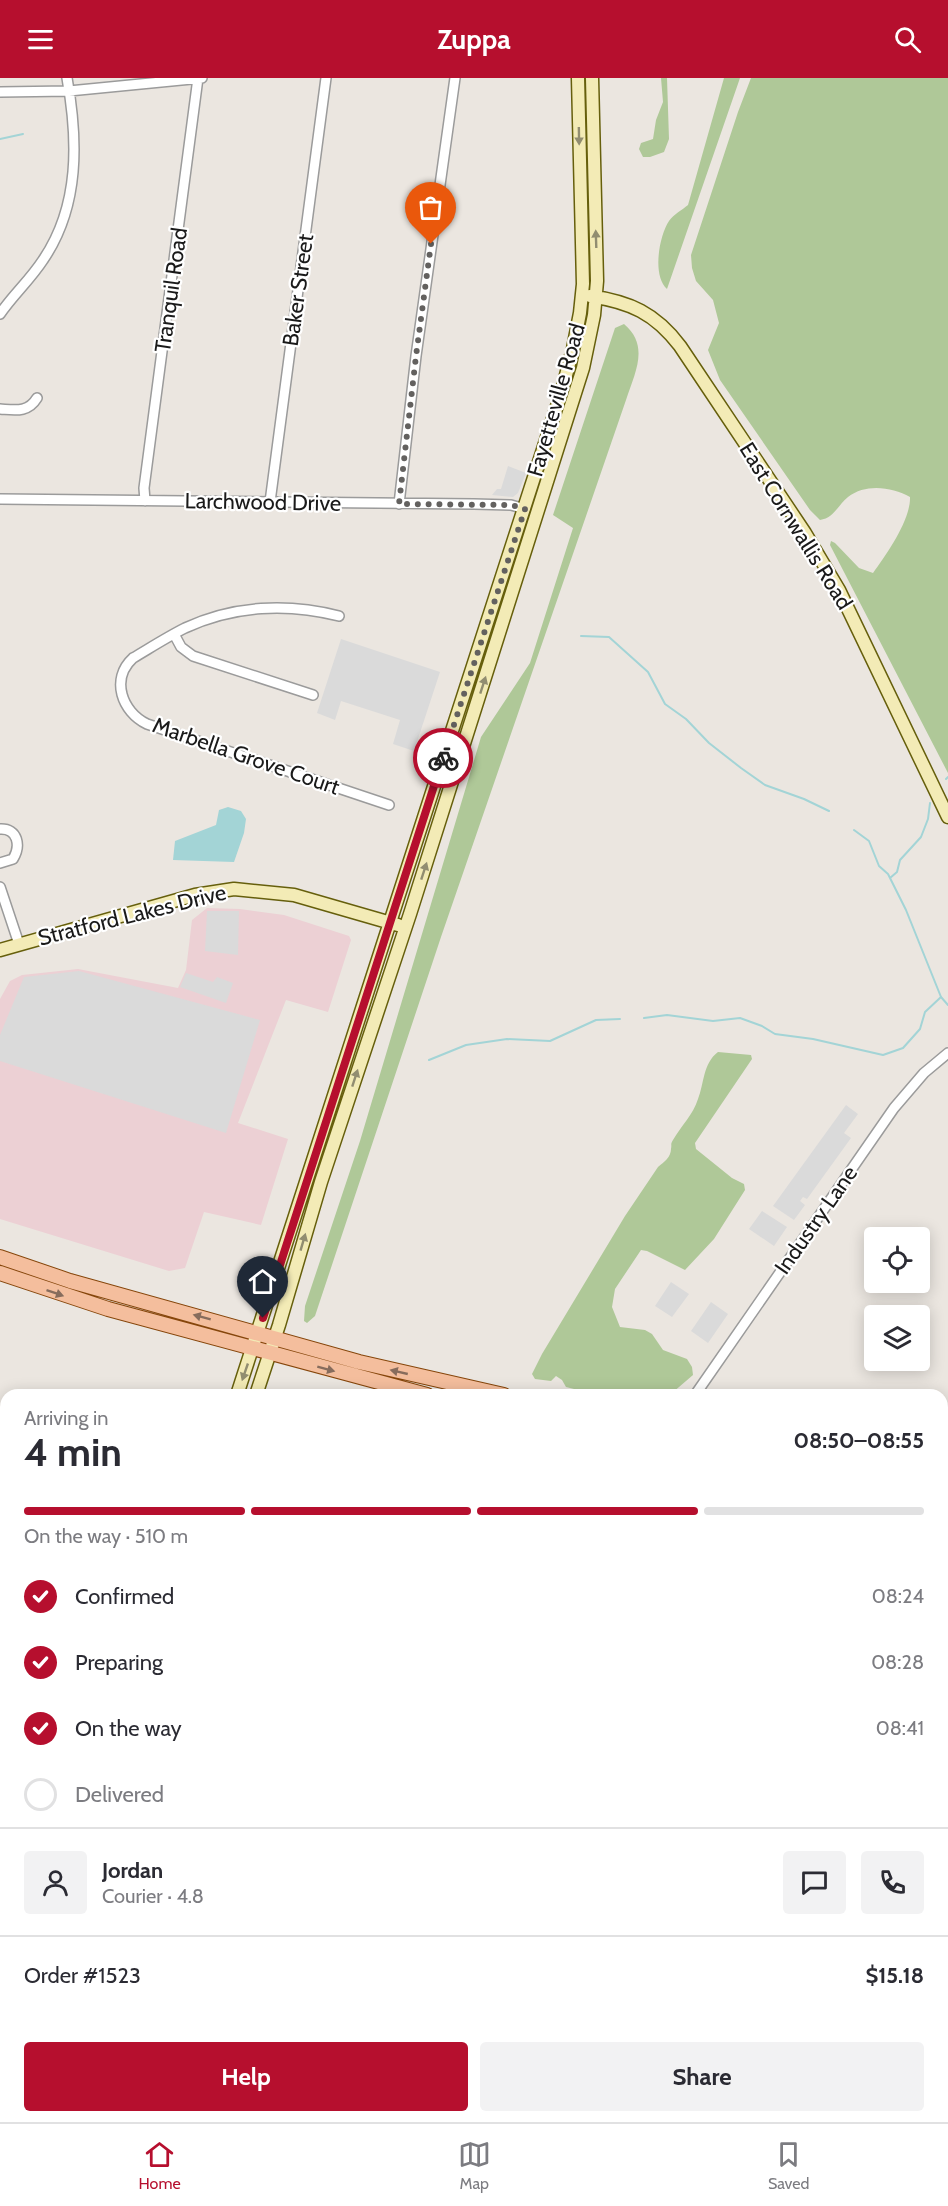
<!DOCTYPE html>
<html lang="en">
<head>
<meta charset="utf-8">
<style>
  :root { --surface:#fff; --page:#f2f2f3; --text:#2b2b33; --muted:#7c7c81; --line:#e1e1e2; --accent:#b60f2e }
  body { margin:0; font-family:Cabin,sans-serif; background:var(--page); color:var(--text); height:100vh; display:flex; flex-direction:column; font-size:22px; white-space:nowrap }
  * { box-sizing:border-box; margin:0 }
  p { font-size:20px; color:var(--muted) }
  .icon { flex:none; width:33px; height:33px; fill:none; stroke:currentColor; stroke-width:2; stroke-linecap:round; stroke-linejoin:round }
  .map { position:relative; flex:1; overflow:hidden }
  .side { position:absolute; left:0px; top:1311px; width:948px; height:734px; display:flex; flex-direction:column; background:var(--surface); border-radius:18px 18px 0 0; box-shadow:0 3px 15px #0003 }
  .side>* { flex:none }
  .controls { position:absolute; left:864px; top:1149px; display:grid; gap:12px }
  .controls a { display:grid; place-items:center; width:66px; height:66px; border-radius:6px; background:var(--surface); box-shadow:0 3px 15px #0003; font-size:30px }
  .pin { position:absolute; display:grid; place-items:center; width:51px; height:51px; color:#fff; margin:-62px -26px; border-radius:50% 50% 50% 0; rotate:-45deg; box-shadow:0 0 6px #0007 }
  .pin .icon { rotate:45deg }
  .courier { position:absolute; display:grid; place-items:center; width:60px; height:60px; margin:-30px; border:4px solid #b60f2e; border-radius:50%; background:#fff; color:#222; box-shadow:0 2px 8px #0007 }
  .summary em { font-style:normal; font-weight:700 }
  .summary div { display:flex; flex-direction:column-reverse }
  .summary { display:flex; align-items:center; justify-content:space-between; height:102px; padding:0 24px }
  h1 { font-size:39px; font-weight:700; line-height:45px }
  .bar { display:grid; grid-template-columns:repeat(4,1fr); gap:9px 6px; align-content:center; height:72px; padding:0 24px }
  .bar i { height:8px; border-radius:4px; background:var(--line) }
  .bar .on { background:var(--accent) }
  .bar p { grid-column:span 4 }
  .line { display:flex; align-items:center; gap:15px; padding:0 24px; border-top:2px solid var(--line) }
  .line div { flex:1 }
  .round { display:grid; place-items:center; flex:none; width:63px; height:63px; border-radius:6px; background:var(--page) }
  ol { padding:0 24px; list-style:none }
  li { display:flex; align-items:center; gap:18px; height:66px }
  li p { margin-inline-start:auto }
  li .icon { padding:6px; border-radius:50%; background:var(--accent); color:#fff; stroke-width:4 }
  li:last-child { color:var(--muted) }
  li i { width:33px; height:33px; border:3px solid var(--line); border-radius:50% }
  .primary-button { display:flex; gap:12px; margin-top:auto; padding:12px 24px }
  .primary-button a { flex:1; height:69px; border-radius:6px; background:var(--accent); color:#fff; font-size:24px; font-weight:700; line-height:69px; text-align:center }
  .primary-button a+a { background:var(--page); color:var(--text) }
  header { display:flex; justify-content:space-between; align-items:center; height:78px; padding:0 24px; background:var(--accent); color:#fff; font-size:27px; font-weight:700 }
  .menu { display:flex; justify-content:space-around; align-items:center; height:84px; border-top:2px solid var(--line); background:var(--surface); font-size:16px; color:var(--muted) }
  .menu a { display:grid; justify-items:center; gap:3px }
  .menu .on { color:var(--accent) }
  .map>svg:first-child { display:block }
</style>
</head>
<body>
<header><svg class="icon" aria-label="menu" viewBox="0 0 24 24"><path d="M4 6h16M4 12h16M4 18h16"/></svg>Zuppa<svg class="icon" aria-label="search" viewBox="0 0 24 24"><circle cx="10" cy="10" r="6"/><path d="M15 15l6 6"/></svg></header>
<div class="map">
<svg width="948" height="2044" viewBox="0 0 948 2044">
  <rect width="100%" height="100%" fill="#ebe6e0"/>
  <path fill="#d8d7d8" d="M942 1840 948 1842V2006L942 2005Z
    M577 2038V2044H431L430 2039Z"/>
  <path fill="#ecd0d4" d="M207 830 240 831 284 837 349 858 351 862 328 934 286 922 238 1045 288 1061 261 1147 204 1134 185 1190 169 1193 0 1141V921L10 903 22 897 78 891 178 910 186 892 192 842Z"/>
  <path fill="#fcf5d9" d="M78 2038H275V2039L273 2044H76Z"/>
  <path fill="#afc898" d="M661 0H667L669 61 664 74 650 79H643L639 71 641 65 653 61 656 42 663 24Z
    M724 0H740L667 211C652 198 659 158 669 143 674 136 682 132 688 127Z
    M751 0H948V695L830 467 831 463 835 465 859 490 873 495C887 476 911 441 910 419 892 409 866 405 848 419 838 427 834 440 820 442L810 432 720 302 708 272 719 245 713 222 696 203 692 190 691 177 738 34Z
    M624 246C650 268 635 294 626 322L441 859 315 1238 307 1245 304 1243 305 1228 360 1063 481 659 530 585 573 450 553 437 615 250Z
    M718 974 751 977 752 981 695 1065 696 1071 732 1100 744 1106 745 1112 714 1161 685 1192 647 1173 641 1172 615 1211 612 1229 620 1249 645 1252 652 1256 663 1272 687 1281 692 1289 693 1297 672 1315 663 1317H598L566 1309 562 1302 556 1298 551 1303 535 1301 532 1296 542 1276 625 1138 658 1089C664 1084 671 1079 671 1071 672 1065 670 1067 673 1062 681 1048 693 1037 698 1021 704 1006 703 985 718 974Z"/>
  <path fill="#c4f4bf" d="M0 1656 6 1658V1773L0 1776Z"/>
  <path fill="#dadada" d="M508 388 526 395 518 415 513 419 492 417 497 411H501Z
    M341 561 440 594 414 673 393 666 400 642 341 623 335 642 317 635Z
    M207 833H239L238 877 205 873Z
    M79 893 260 942 226 1055 0 983V957L24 899Z
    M186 895 213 904 217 899 233 905 226 925 180 909Z
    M846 1027 858 1036 844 1055 851 1060 807 1121 803 1119 800 1123 805 1127 794 1142 773 1128Z
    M762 1133 787 1149 774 1168 749 1151Z
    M671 1204 689 1216 672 1239 655 1228Z
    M711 1224 728 1236 708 1265 691 1253Z"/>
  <path fill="#a3d4d6" d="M228 729 241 733 246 741 244 755 234 784 173 782 175 763 216 747 219 732Z"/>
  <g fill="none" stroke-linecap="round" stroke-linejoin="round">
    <path stroke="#a3d4d6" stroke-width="2" d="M0 61 23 56
      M581 558 609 559 648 594 665 626 686 641 709 665 741 690 765 707 804 721 829 733
      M946 701 948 699
      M854 752 869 763 879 788 888 796 906 832 941 919 948 927
      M890 800 897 794 900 782 921 759 928 741 930 725
      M644 940 667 937 713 943 740 940 762 948 775 956 813 961 883 977 903 970 920 951 925 934 941 919
      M429 982 466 967 507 961 550 963 596 942 620 941
      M942 1332 948 1329"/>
    <defs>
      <path id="street" d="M0 14 69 13 202 0
        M0 236C13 217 30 202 43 182 80 128 78 62 67 0
        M0 331C15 332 28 335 37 320
        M0 421 474 426 511 427 525 431
        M145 423 144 410 198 0
        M270 424 326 0
        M399 426 416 278 455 0
        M339 538C288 525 234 527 185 550 167 559 150 570 133 580 110 601 122 634 147 646L389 727
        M174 556 181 569 193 578 313 617
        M0 751C18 750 21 768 13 781L0 785
        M0 809 19 866
        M695 1317 894 1030 924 995 948 975
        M942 1344H948
        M0 1420 6 1421
        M942 1516 948 1510
        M0 1544 6 1543
        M942 1676 948 1669
        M942 1896 948 1897
        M942 1993 948 1994
        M0 2029 6 2031
        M28 2038 44 2044
        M798 2038 810 2044
        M428 2044V2038"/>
      <path id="secondary" d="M590 218C630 224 655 235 680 268L805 455 839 512 948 739
        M0 872 195 817 234 811 294 817 398 847
        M237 1317 561 316 573 271 580 235 583 206 578 0
        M256 1317 279 1247 321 1104 410 836 583 290 594 237 597 203 592 0
        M0 1809 6 1800
        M60 2044 62 2038"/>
      <path id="primary" d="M0 1179 70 1203 359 1284 504 1317
        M0 1195 108 1231 427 1317
        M942 1462 948 1468
        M942 1483 948 1489"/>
    </defs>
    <use href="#street" stroke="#9b9b9b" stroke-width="12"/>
    <use href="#secondary" stroke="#665f0c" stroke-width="15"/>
    <use href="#primary" stroke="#86460b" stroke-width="16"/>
    <use href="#street" stroke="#fff" stroke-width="9"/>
    <use href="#secondary" stroke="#f3ebb6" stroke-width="12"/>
    <use href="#primary" stroke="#f4be9d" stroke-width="14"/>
  </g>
  <defs><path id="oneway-solid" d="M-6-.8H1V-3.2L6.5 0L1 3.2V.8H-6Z" transform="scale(1.5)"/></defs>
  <g fill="#918d70">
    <use href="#oneway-solid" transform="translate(579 58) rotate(89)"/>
    <use href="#oneway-solid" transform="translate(596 161) rotate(-92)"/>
    <use href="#oneway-solid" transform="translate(483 607) rotate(-72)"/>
    <use href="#oneway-solid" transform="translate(424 793) rotate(-72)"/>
    <use href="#oneway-solid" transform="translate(355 1000) rotate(-72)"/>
    <use href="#oneway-solid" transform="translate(303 1164) rotate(-74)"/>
    <use href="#oneway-solid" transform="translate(245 1294) rotate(109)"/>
  </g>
  <g fill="#876c5c">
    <use href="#oneway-solid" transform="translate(55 1215) rotate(19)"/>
    <use href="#oneway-solid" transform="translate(202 1239) rotate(-165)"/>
    <use href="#oneway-solid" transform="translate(326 1291) rotate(15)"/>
    <use href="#oneway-solid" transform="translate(399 1294) rotate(-167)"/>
  </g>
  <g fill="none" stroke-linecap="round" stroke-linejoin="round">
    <path stroke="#63615f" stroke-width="6" stroke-dasharray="0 10.8" d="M431 166 416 278 399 426 512 427 525 431 443 680"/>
    <path stroke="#b60f2e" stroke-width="8" d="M263 1240 443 680"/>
  </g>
  <g text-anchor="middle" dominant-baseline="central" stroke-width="4.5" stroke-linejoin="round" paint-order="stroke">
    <g font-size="22" fill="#1a1a1a" stroke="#fff">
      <text transform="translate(171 212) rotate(-82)">Tranquil Road</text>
      <text transform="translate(298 212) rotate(-82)">Baker Street</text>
      <text transform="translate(556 322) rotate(-74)">Fayetteville Road</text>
      <text transform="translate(263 424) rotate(1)">Larchwood Drive</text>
      <text transform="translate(796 448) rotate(58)">East Cornwallis Road</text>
      <text transform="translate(246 678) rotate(19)">Marbella Grove Court</text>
      <text transform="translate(132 837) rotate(-14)">Stratford Lakes Drive</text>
      <text transform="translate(816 1142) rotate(-55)">Industry Lane</text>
    </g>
  </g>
</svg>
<div class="controls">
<a><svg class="icon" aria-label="locate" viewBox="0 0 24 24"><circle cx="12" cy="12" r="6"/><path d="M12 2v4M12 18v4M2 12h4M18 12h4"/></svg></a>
<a><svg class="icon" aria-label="layers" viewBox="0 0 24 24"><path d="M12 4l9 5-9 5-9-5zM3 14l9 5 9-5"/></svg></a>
</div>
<div class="pin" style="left:431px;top:166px;background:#ea580c"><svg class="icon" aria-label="bag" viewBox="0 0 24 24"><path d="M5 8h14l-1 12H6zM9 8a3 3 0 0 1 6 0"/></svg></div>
<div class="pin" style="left:263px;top:1240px;background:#1f2937"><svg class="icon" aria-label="home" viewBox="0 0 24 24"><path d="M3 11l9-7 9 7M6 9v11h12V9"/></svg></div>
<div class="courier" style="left:443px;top:680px"><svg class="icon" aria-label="bike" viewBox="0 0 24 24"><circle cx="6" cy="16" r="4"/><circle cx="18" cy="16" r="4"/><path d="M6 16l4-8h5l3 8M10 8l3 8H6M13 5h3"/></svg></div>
<section class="side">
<div class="summary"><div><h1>4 min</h1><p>Arriving in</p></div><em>08:50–08:55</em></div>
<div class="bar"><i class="on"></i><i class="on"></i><i class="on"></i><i></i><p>On the way · 510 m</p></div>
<ol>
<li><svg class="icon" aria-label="check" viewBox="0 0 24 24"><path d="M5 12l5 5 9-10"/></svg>Confirmed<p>08:24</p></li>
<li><svg class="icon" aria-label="check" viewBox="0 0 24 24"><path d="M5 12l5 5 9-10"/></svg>Preparing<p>08:28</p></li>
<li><svg class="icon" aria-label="check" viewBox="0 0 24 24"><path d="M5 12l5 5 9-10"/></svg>On the way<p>08:41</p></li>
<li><i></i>Delivered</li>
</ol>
<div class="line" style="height:108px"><a class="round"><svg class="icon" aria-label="person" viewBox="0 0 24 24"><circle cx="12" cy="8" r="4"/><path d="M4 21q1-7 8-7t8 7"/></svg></a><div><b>Jordan</b><p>Courier · 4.8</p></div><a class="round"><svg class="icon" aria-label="chat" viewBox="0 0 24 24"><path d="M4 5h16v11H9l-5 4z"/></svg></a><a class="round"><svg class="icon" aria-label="phone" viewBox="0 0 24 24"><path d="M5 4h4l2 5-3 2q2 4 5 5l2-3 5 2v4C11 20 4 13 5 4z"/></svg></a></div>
<div class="line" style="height:78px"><div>Order #1523</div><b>$15.18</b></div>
<div class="primary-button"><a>Help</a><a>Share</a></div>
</section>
</div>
<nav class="menu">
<a class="on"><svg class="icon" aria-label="home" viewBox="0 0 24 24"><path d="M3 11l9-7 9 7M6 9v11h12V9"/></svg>Home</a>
<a><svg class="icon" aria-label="map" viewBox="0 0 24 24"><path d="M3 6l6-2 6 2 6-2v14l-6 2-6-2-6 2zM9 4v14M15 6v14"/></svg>Map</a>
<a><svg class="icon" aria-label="saved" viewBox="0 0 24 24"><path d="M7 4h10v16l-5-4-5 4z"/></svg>Saved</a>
</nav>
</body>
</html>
